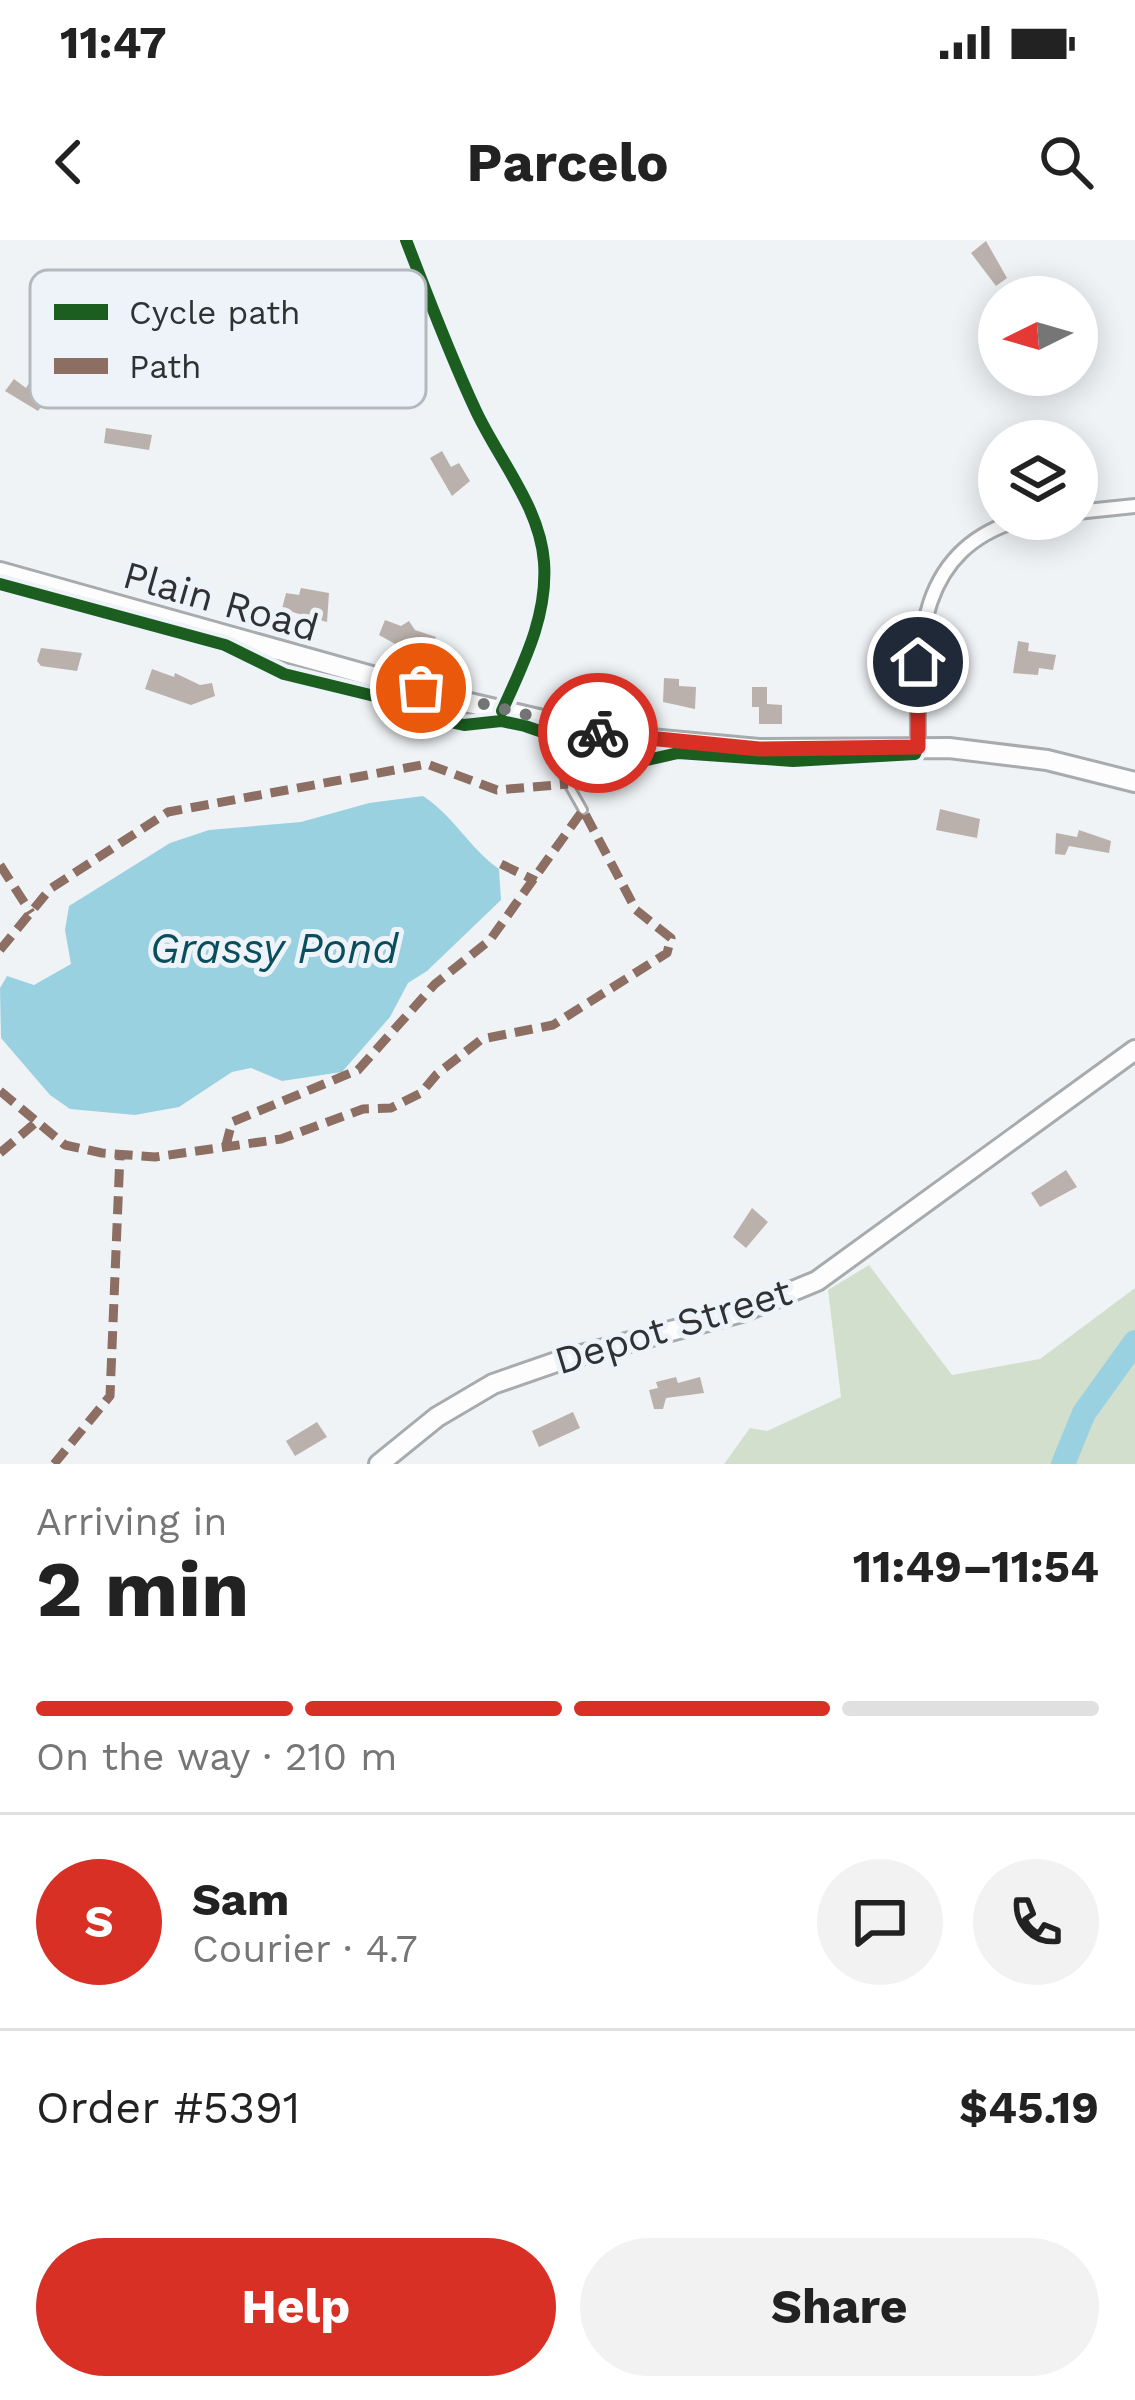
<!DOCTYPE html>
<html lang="en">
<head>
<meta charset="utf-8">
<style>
  :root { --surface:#fff; --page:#f2f2f2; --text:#222; --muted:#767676; --line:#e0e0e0; --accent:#d93025 }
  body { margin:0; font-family:"Work Sans",sans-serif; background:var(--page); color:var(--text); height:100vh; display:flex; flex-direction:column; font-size:45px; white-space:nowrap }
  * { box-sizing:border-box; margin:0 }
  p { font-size:39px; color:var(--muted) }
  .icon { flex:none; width:66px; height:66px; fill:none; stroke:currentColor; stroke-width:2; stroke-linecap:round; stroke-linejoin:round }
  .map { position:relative; height:1224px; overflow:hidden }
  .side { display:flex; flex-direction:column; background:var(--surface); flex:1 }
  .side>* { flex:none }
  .needle { width:78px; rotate:265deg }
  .buttons { position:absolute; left:978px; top:36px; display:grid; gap:24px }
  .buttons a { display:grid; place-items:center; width:120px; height:120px; border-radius:50%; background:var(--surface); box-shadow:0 6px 30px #0003; font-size:60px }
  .pin { position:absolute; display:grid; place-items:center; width:102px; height:102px; color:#fff; margin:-51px; border:6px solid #fff; border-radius:50%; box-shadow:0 3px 12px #0007 }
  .courier { position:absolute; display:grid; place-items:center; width:120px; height:120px; margin:-60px; border:9px solid #d93025; border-radius:50%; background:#fff; color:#222; box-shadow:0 3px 15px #0007 }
  .head em { font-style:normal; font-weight:700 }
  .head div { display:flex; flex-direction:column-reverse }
  .head { display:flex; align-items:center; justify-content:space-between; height:204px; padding:0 36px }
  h1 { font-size:78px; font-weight:700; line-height:90px }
  .bar { display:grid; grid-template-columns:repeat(4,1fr); gap:18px 12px; align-content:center; height:144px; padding:0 36px }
  .bar i { height:15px; border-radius:9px; background:var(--line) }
  .bar .selected { background:var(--accent) }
  .bar p { grid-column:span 4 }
  .line { display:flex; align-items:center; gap:30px; padding:0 36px; border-top:3px solid var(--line) }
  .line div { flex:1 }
  .round { display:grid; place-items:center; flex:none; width:126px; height:126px; border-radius:63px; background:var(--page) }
  .primary-button { display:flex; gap:24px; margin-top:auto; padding:24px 36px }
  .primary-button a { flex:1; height:138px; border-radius:72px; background:var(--accent); color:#fff; font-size:48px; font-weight:700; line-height:138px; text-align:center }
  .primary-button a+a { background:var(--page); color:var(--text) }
  .status { display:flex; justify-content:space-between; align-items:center; height:84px; padding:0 60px; background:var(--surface); direction:ltr }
  .status svg { height:33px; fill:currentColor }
  header { display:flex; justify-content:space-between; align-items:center; height:156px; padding:0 36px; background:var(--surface); font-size:54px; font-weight:700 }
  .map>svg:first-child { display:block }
</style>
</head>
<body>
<div class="status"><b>11:47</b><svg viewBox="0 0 49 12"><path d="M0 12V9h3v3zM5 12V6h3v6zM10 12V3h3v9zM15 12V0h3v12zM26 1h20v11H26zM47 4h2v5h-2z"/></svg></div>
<header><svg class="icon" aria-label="back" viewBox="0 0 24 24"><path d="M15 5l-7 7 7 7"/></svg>Parcelo<svg class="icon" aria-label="search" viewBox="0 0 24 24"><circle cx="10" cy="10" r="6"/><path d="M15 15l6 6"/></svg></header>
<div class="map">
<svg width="1135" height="1224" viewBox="0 0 1135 1224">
  <rect width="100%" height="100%" fill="#f0f3f6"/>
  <path fill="#d3dfcd" d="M869 1025 952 1135 1040 1119 1135 1048V1224H724L750 1188 767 1191 841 1157 828 1050Z"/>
  <path fill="#9ad1e0" d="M423 556C457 579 468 607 499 629L501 660 427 731 408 743 390 777 342 832 282 841 251 828 232 832 179 867 135 875 70 869 50 855 1 798 0 748 7 736 34 745 71 724 65 690 69 666 170 603 209 590 301 582 369 563Z"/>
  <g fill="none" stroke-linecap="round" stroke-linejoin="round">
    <path stroke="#9ad1e0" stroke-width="24" d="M1063 1224 1084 1173 1135 1102"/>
  </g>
  <path fill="#bab0ac" d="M986 1 1007 38 996 46 971 13Z
    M14 139 26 148 29 143 48 157 38 171 5 151Z
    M106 188 152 195 149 210 104 203Z
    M442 211 451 227 459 223 470 241 452 256 430 218Z
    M301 348 329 353 327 382 282 369 286 353 299 355Z
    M385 380 401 386 409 381 415 390 436 397 431 412 397 405 379 395Z
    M1018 401 1029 403 1028 411 1056 415 1053 430 1039 428 1038 435 1013 433Z
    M41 408 82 413 77 431 41 426 37 421Z
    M152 429 174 437 175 433 200 445 212 443 215 456 191 465 145 449Z
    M664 438 679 439V446L696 447 695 469 663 462Z
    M752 447H767V464L782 465V484H759V467H752Z
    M940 569 980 579 977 598 936 590Z
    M1079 590 1111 601 1109 613 1069 606 1065 615 1055 614 1056 593 1077 597Z
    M1066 930 1077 947 1040 967 1031 953Z
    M752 968 768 982 746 1008 733 997Z
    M676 1137 678 1143 700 1137 704 1153 666 1158 663 1169H654L649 1150 658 1148 656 1142Z
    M573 1172 580 1188 539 1207 532 1191Z
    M317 1182 327 1197 295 1216 286 1201Z"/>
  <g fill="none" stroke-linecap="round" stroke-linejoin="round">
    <defs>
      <path id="lane" d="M550 487 557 524 583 570"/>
      <path id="street" d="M406 0C428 57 450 116 476 171 499 220 540 267 544 322 548 376 523 424 502 471
        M111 119 205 117 419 34
        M1077 272 1135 266
        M918 507C918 414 910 310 1022 279"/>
      <path id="secondary" d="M0 332 461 461 607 495 759 509 949 508 1047 520 1135 542
        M379 1224 437 1177 493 1144 562 1120 742 1072 817 1041 1135 810"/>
    </defs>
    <use href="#lane" stroke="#a8abad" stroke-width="12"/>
    <use href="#street" stroke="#a8abad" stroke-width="18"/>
    <use href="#secondary" stroke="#a8abad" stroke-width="24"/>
    <use href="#lane" stroke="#fdfdfe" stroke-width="6"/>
    <use href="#street" stroke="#fdfdfe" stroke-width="12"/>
    <use href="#secondary" stroke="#fdfdfe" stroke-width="18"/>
    <path stroke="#8d6e63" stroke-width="9" stroke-dasharray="18 9" stroke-linecap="butt" d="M501 624 536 641
      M0 625 31 673
      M0 710 50 649 168 572 427 524 497 550 568 544
      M0 851 65 905 102 913 155 917 281 899 363 869 391 868 421 853 437 834 482 799 553 785 667 713 671 698 636 670 583 570 490 700 435 744 358 830 232 882 226 905
      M0 913 34 884
      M54 1224 110 1156 120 914"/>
    <defs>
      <path id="cycleway" d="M406 0C428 57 450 116 476 171 499 220 540 267 544 322 548 376 523 424 502 471
        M111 119 205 117 419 34
        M0 344 225 405 284 434 395 461 432 478 464 485 501 481 525 486 604 513 647 520 678 513 793 521 915 514 918 507"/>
    </defs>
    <use href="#cycleway" stroke="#edf3f9" stroke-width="20"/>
    <use href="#cycleway" stroke="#1b5e20" stroke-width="12"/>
  </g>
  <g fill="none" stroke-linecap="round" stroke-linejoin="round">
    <path stroke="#737577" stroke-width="12" stroke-dasharray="0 21.6" d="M421 448 598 493"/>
    <path stroke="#d93025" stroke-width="15" d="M598 493 759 509 918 507V422"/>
  </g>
  <g text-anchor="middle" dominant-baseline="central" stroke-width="10" stroke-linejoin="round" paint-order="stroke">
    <g font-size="39" fill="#2f3133" stroke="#edf3f9">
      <text transform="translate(221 361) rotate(16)">Plain Road</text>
      <text transform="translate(673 1086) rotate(-17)">Depot Street</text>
    </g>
    <g font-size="42" font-style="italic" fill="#084e5c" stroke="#edf3f9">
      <text x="274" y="708">Grassy Pond</text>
    </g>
  </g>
  <rect x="30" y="30" width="396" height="138" rx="18" fill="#edf3f9" stroke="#b4b9be" stroke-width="3"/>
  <rect x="54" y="64" width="54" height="16" fill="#1b5e20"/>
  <rect x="54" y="118" width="54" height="16" fill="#8d6e63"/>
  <g font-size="33" fill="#2f3133">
    <text x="129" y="84">Cycle path</text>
    <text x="129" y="138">Path</text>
  </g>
</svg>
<div class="buttons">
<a><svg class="needle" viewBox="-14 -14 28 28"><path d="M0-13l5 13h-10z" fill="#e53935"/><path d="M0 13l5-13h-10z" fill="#767676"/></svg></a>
<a><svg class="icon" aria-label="layers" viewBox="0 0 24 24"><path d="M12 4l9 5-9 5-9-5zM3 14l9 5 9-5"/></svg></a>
</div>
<div class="pin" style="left:421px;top:448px;background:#ea580c"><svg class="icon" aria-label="bag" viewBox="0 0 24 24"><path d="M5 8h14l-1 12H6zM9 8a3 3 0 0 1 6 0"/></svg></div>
<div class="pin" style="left:918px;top:422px;background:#1f2937"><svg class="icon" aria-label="home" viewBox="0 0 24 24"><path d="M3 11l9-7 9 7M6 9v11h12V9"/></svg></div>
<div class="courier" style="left:598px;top:493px"><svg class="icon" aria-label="bike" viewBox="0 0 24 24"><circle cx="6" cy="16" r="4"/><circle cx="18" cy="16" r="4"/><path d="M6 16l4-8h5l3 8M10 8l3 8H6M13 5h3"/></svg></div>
</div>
<section class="side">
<div class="head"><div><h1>2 min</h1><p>Arriving in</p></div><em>11:49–11:54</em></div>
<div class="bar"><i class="selected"></i><i class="selected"></i><i class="selected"></i><i></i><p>On the way · 210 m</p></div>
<div class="line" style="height:216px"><b class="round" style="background:var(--accent);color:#fff">S</b><div><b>Sam</b><p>Courier · 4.7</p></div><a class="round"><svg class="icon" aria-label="chat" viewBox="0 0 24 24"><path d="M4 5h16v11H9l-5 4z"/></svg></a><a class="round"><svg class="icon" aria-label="phone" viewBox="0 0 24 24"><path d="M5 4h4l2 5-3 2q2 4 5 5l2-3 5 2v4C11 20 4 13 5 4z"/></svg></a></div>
<div class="line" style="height:156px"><div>Order #5391</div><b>$45.19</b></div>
<div class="primary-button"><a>Help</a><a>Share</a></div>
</section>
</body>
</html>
